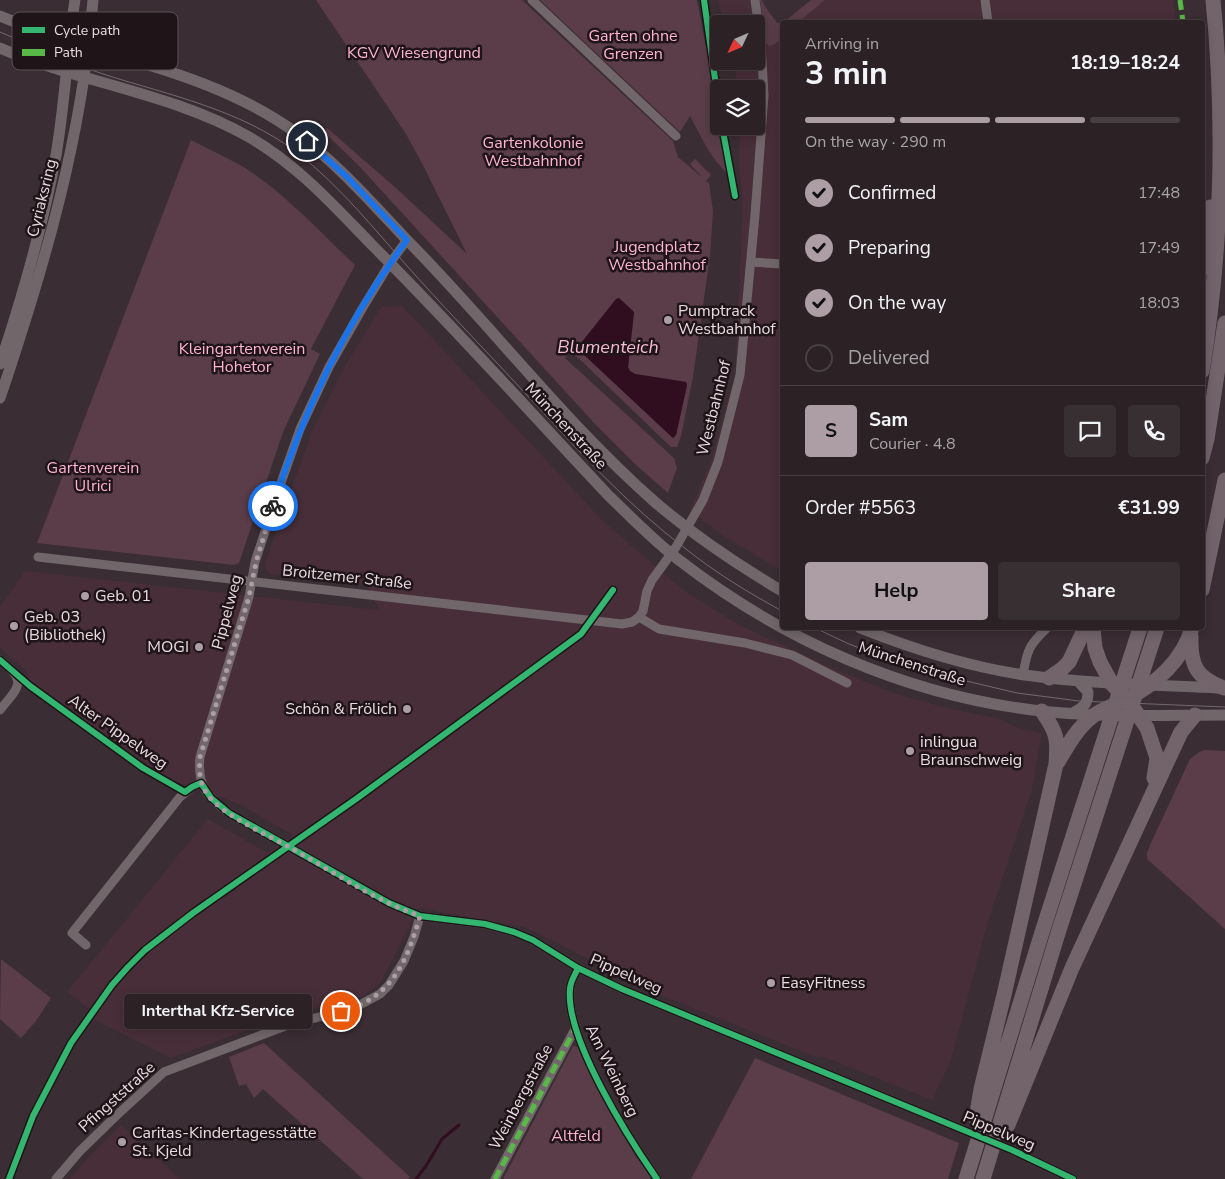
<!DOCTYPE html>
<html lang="en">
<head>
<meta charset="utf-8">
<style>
  :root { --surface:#2c2226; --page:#382f32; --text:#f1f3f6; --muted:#a6a4a7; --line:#483f43; --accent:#ac9ea4 }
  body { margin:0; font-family:"Nunito Sans",sans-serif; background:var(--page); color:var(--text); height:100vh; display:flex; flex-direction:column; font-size:19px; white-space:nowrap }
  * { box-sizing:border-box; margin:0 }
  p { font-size:16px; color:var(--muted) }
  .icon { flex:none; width:28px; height:28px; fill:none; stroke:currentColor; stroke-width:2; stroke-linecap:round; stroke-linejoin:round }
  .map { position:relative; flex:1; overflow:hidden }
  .details { position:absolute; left:780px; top:20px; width:425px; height:610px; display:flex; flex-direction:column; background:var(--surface); border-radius:5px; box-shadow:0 2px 12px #0003,0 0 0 1px var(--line) }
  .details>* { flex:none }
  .needle { width:32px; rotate:226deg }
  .buttons { position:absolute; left:710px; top:15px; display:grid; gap:10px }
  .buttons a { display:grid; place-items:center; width:55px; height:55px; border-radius:5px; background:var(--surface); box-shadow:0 2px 12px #0003,0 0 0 1px var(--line); font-size:25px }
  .pin { position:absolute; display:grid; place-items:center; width:42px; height:42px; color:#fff; margin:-21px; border:2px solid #fff; border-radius:50%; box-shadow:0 1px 5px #0007 }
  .courier { position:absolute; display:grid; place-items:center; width:50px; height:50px; margin:-25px; border:4px solid #1a73e8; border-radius:50%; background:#fff; color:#222; box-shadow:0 1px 6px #0007 }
  .bubble { position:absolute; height:35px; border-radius:5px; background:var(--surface); box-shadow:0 2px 12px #0003,0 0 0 1px var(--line); font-size:16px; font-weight:700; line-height:35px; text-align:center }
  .headline em { font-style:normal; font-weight:700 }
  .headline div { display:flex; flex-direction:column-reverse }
  .headline { display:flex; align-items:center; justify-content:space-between; height:85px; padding:0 25px }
  h1 { font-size:32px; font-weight:700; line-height:38px }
  .bar { display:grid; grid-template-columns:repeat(4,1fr); gap:8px 5px; align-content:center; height:60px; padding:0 25px }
  .bar i { height:6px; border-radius:4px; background:var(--line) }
  .bar .selected { background:var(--accent) }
  .bar p { grid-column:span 4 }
  .line { display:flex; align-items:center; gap:12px; padding:0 25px; border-top:1px solid var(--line) }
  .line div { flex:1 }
  .round { display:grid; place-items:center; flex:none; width:52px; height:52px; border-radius:5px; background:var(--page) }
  ol { padding:0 25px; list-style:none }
  li { display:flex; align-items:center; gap:15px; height:55px }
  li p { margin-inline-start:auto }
  li .icon { padding:5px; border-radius:50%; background:var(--accent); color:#111; stroke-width:4 }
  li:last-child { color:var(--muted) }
  li i { width:28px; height:28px; border:2px solid var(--line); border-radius:50% }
  .button { display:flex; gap:10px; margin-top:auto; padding:10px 25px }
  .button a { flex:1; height:58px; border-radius:5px; background:var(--accent); color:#111; font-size:20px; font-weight:700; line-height:58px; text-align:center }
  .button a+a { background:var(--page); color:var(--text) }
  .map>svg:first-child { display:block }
</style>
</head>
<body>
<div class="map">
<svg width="1225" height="1179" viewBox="0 0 1225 1179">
  <rect width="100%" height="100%" fill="#3a2d33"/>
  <path fill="#482e39" d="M718 0H760L766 43 775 44 782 37V571L724 536 690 511 711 461 735 375 743 205 739 160 740 126H756V89H739L733 61H756V24H724Z
    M825 0H1173L1176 22H799Z
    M402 306 603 521 683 590 739 625 841 672 896 694 947 708 1000 719 1021 729 1042 733 1032 789 988 921 950 1063 932 1100 822 1056 819 1058 660 995 525 927 419 908 380 983 362 997 286 1016 171 1058 85 1015 89 1009 67 992 208 819 268 853 293 835 239 804 170 780 29 680 27 672 0 647V607L25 571 379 610 367 584 270 574 264 566 313 429 344 368 381 307Z
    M121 1125 180 1179H70L86 1160Z"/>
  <path fill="#5a3d49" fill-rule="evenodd" d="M316 0H522L673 141 678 157 703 178 690 164 695 159 711 175 706 181 709 183 713 211 710 256 693 377 681 436 677 447H671L571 351 565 358 674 458 677 468 668 493 636 465 595 424 360 167 324 132 327 128 396 188 467 254 423 165 406 134ZM619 298 634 312 628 367 630 371 635 374 686 382 687 386 676 435 673 438 582 353 616 299Z
    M540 0H697L719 114V126H721L731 176C712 162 701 136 690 116L680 132Z
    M760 0H762C764 7 773 16 777 23H782V37L775 44 769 46 766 43Z
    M811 0H825L799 22H784Z
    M191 140C208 149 226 157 242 166 284 192 319 231 355 265L311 349 320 354 283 432 239 563 234 565 37 543Z
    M1205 750 1225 751V929L1147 859V853L1150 845 1190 759 1199 752Z
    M1 959 51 998 36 1021 21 1038 0 1019Z
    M264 1043 410 1177 408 1179H363L263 1089 254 1098 246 1084 239 1086 229 1057Z
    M573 1046 579 1047 634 1154 652 1179H503Z
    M755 1058 959 1143 948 1179H691Z"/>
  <path fill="#310d20" d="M619 298 634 312 628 367 630 371 635 374 686 382 687 385 676 435 673 438 582 353 580 349 581 343 616 299Z"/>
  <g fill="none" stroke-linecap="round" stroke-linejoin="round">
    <path stroke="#310d20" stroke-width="3" d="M416 1179 426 1166 442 1139 459 1125"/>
    <path stroke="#71676b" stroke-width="9" d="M532 0 676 136
      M985 0 988 22
      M407 240 390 263 362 309 329 367 300 429 282 480 255 562 249 597 200 757C197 786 207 797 229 813L389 903 420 916 485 924 514 932 533 940 578 968 622 989 1012 1150 1073 1179
      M751 262 782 264
      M38 557 622 624 632 622 639 617 643 611 647 591 652 580 676 547 703 500 718 462 740 375 755 215 764 95 761 44 755 0
      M639 617 659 629 745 643 792 655 847 683
      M0 660C28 682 19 686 0 710
      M1023 675C1027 650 1029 645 1047 628
      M86 945 72 933 180 797 192 787 201 783
      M578 968C575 975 570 982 570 989 565 1038 629 1139 657 1179
      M56 1179 80 1151 117 1115 164 1072 288 1025 354 1008 380 994 389 985 404 961 414 937 420 916
      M495 1179 575 1029"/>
    <path stroke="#71676b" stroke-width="11" d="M0 16C98 57 208 69 295 132 337 163 371 202 406 239 491 325 565 423 656 503 695 536 738 565 782 591
      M0 48C81 83 172 93 249 137 298 165 335 207 374 247 455 328 531 413 609 496 632 518 654 541 679 560 781 639 903 694 1033 710 1096 718 1161 715 1225 715
      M0 364C23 295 43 225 56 155 65 103 67 51 75 0
      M0 398C44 268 82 138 93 0
      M860 628C913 649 968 667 1025 675 1089 684 1154 685 1218 688
      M1073 713C1083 707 1088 705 1088 692L1078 681"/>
    <path stroke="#72646a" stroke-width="15" d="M1202 269 1206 252 1210 207
      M1202 371C1222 250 1225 121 1213 0
      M1202 458 1207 439 1225 323
      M1202 590 1225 480
      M1093 628 1095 648 1100 662 1112 684 1130 703 1147 728 1157 758 1154 778
      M1191 636C1190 665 1196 678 1224 688
      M1049 678 1062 669 1069 662 1085 628
      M1058 762C1068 745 1077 728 1093 716 1102 709 1116 705 1127 699 1156 684 1183 660 1192 628
      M976 1119 981 1089 1004 995 1056 764C1058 738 1057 733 1042 711
      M1008 1125 1072 968 1181 732 1195 715
      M966 1179 1043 929 1140 628
      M983 1179 1059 930 1157 628"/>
    <path stroke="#74696e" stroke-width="1" d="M0 32C35 47 70 63 106 75 170 95 240 110 295 151 342 187 377 233 416 276 452 316 489 354 525 393 576 448 626 504 686 549 716 573 749 593 782 611
      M815 628 849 644 899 663 958 679 1017 693 1079 701 1225 707"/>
    <path stroke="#58b947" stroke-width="5" stroke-dasharray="10 5" stroke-linecap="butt" d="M1180 0 1183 22
      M495 1179 575 1029"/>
    <defs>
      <path id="cycleway" d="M704 0 719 107
        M722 126 735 196
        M0 660 30 686 143 768 185 792 192 787 201 783 211 798 229 813 389 903 420 916 485 924 514 932 533 940 578 968 622 989 1012 1150 1073 1179
        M578 968C575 975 570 982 570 989 565 1038 629 1139 657 1179
        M9 1179 33 1116 71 1043 112 985 128 967 145 950 193 913 356 799 581 634 613 590"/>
    </defs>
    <use href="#cycleway" stroke="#1f1519" stroke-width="9"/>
    <use href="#cycleway" stroke="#33b770" stroke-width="6"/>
  </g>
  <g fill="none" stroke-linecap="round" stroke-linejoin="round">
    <path stroke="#ac9ea4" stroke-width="5" stroke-dasharray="0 9" d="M273 506 256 562 249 597 200 757C199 771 199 782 207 794 222 815 266 834 289 847 332 871 374 900 420 916 407 961 392 999 341 1011"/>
    <path stroke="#1a73e8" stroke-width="6" d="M273 506C303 412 348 319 407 240L348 178 307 141"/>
  </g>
  <g fill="#ac9ea4" stroke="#1f1519" stroke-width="2">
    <circle cx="668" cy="320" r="5"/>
    <circle cx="85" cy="596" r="5"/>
    <circle cx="14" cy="626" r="5"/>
    <circle cx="199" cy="647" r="5"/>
    <circle cx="407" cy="709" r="5"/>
    <circle cx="910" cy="751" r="5"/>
    <circle cx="771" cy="983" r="5"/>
    <circle cx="122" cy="1142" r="5"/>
  </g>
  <g text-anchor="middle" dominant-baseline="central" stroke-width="5" stroke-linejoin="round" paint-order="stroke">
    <g font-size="16" fill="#feb3d3" stroke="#1f1519">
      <text x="633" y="36">Garten ohne<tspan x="633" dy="18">Grenzen</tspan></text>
      <text x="414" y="53">KGV Wiesengrund</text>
      <text x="533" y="143">Gartenkolonie<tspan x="533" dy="18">Westbahnhof</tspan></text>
      <text x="657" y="247">Jugendplatz<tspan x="657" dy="18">Westbahnhof</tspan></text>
      <text x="242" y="349">Kleingartenverein<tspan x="242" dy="18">Hohetor</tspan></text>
      <text x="93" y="468">Gartenverein<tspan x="93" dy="18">Ulrici</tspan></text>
      <text x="576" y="1136">Altfeld</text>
    </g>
    <g font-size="16" fill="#eadbe1" stroke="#1f1519">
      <text transform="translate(42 198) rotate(-76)">Cyriaksring</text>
      <text transform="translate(714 408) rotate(-76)">Westbahnhof</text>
      <text transform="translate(566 426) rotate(47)">Münchenstraße</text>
      <text transform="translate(347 577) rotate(6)">Broitzemer Straße</text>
      <text transform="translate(227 612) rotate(-75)">Pippelweg</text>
      <text transform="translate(912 664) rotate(18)">Münchenstraße</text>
      <text transform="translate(118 732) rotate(35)">Alter Pippelweg</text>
      <text transform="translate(626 974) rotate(24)">Pippelweg</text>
      <text transform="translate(612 1071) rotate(64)">Am Weinberg</text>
      <text transform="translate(117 1097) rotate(-42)">Pfingststraße</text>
      <text transform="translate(521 1097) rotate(-62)">Weinbergstraße</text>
      <text transform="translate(999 1131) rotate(23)">Pippelweg</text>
    </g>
    <g font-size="16" fill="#eadbe1" stroke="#1f1519" text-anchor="start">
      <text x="678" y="311">Pumptrack<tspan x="678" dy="18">Westbahnhof</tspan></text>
      <text x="95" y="596">Geb. 01</text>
      <text x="24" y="617">Geb. 03<tspan x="24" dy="18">(Bibliothek)</tspan></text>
      <text x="189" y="647" text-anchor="end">MOGI</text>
      <text x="397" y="709" text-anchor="end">Schön &amp; Frölich</text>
      <text x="920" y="742">inlingua<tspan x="920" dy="18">Braunschweig</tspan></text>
      <text x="781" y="983">EasyFitness</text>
      <text x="132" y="1133">Caritas-Kindertagesstätte<tspan x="132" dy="18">St. Kjeld</tspan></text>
    </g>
    <g font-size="18" font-style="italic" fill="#f6bad3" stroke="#1f1519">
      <text x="608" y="347">Blumenteich</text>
    </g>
  </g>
  <rect x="12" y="12" width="166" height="58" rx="8" fill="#1f1519" stroke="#5c5055" stroke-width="1"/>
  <rect x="22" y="27" width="23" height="6" fill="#33b770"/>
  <rect x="22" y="49" width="23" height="7" fill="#58b947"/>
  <g font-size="14" fill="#eadbe1">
    <text x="54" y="35">Cycle path</text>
    <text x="54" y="57">Path</text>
  </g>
</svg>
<div class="buttons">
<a><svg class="needle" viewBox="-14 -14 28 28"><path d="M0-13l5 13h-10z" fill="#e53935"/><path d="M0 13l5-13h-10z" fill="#a6a4a7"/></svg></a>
<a><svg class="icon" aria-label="layers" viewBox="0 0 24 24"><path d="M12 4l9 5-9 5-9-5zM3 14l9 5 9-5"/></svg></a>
</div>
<div class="pin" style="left:341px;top:1011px;background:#ea580c"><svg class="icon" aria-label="bag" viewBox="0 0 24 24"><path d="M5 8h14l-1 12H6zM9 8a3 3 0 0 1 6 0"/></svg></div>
<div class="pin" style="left:307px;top:141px;background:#1f2937"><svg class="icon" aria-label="home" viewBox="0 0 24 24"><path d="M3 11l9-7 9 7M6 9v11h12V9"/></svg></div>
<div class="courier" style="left:273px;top:506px"><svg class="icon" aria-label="bike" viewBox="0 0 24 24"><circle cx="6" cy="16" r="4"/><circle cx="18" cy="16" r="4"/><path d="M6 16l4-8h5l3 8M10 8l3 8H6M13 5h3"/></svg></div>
<div class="bubble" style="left:124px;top:994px;width:188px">Interthal Kfz-Service</div>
<section class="details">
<div class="headline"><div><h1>3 min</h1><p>Arriving in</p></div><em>18:19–18:24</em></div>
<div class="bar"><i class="selected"></i><i class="selected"></i><i class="selected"></i><i></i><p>On the way · 290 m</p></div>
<ol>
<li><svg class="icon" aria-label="check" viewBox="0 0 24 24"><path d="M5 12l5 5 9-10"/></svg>Confirmed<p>17:48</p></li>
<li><svg class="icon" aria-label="check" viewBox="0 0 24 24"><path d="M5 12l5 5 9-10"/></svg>Preparing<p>17:49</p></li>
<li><svg class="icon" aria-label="check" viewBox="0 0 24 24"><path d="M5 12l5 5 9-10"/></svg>On the way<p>18:03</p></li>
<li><i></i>Delivered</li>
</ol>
<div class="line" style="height:90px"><b class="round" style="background:var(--accent);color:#111">S</b><div><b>Sam</b><p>Courier · 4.8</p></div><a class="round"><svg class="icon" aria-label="chat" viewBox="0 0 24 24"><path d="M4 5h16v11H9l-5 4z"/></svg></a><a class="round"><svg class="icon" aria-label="phone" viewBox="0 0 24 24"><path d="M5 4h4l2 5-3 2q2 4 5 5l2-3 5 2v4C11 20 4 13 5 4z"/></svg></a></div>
<div class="line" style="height:65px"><div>Order #5563</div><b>€31.99</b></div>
<div class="button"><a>Help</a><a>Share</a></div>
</section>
</div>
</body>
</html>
